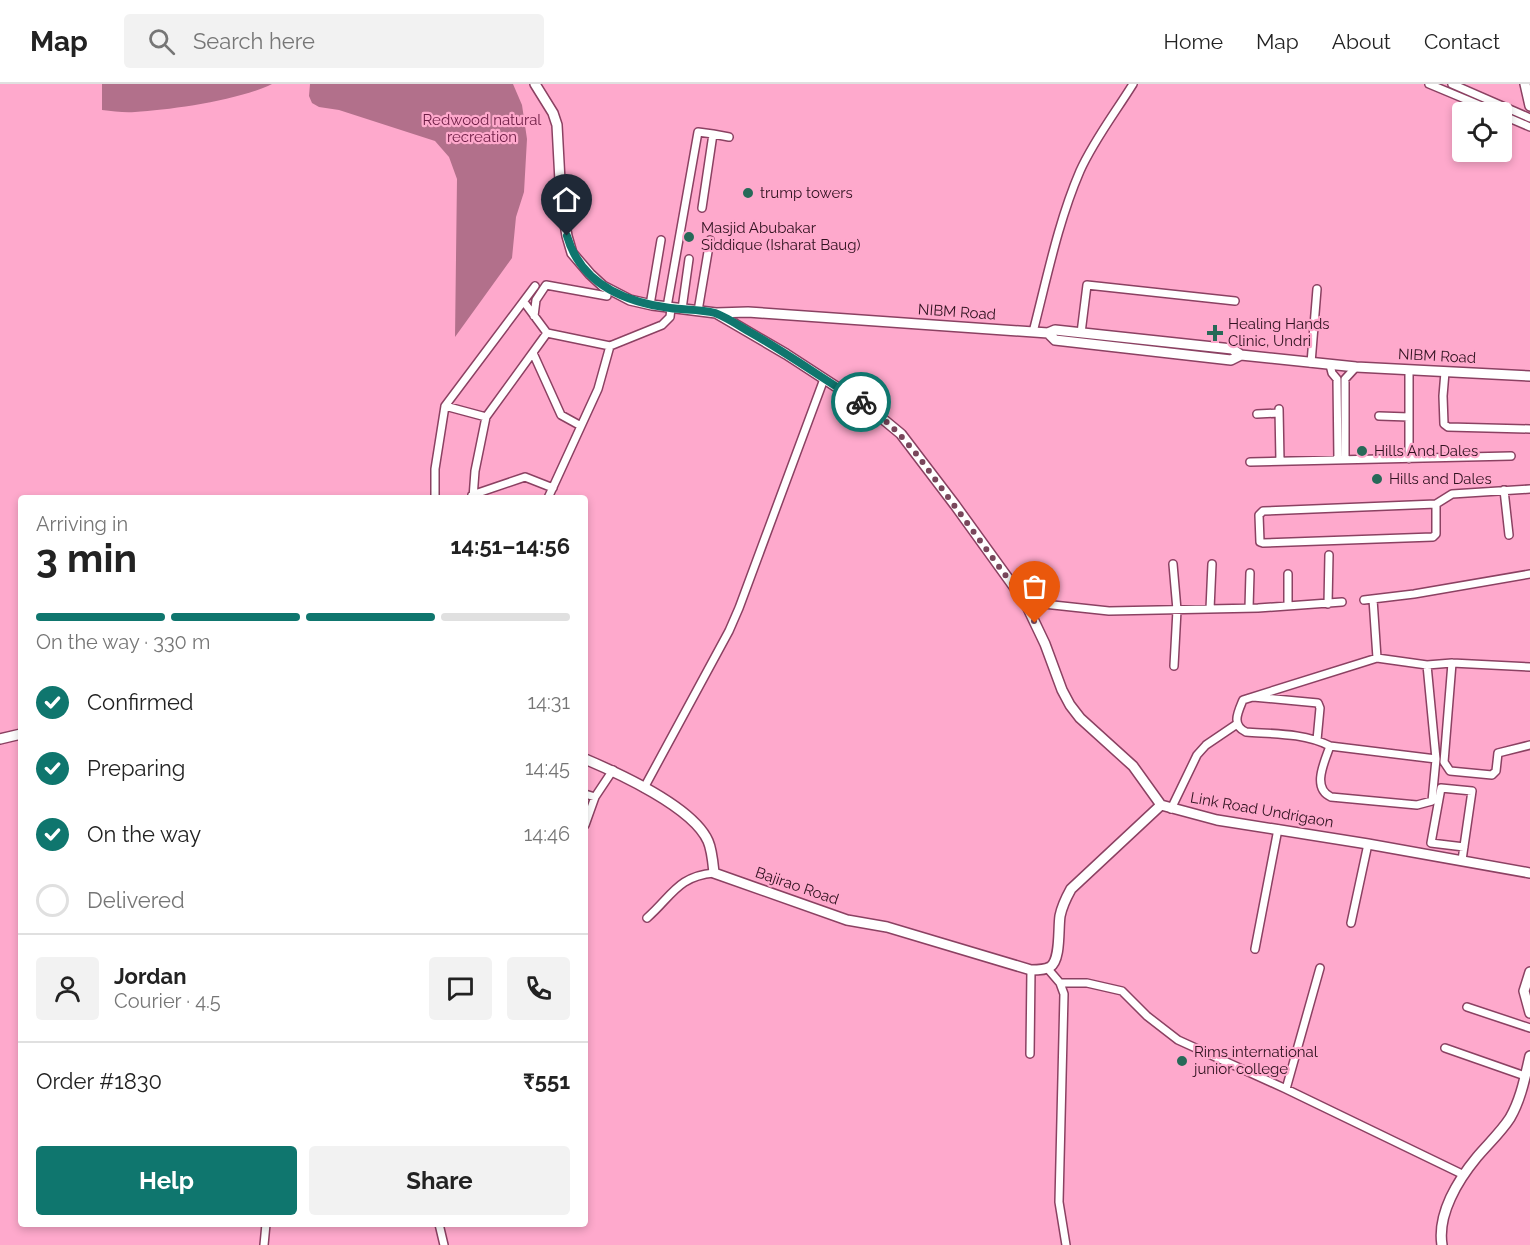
<!DOCTYPE html>
<html lang="en">
<head>
<meta charset="utf-8">
<style>
  :root { --surface:#fff; --page:#f2f2f2; --text:#222; --muted:#767676; --line:#e0e0e0; --accent:#0f766e }
  body { margin:0; font-family:Raleway,sans-serif; background:var(--page); color:var(--text); height:100vh; display:flex; flex-direction:column; font-size:22px; white-space:nowrap }
  * { box-sizing:border-box; margin:0 }
  p { font-size:20px; color:var(--muted) }
  .icon { flex:none; width:33px; height:33px; fill:none; stroke:currentColor; stroke-width:2; stroke-linecap:round; stroke-linejoin:round }
  .map { position:relative; flex:1; overflow:hidden }
  .details { position:absolute; left:18px; top:411px; width:570px; height:732px; display:flex; flex-direction:column; background:var(--surface); border-radius:6px; box-shadow:0 3px 9px #0003 }
  .details>* { flex:none }
  .tools { position:absolute; left:1452px; top:18px; display:grid; gap:12px }
  .tools a { display:grid; place-items:center; width:60px; height:60px; border-radius:6px; background:var(--surface); box-shadow:0 3px 9px #0003; font-size:30px }
  .pin { position:absolute; display:grid; place-items:center; width:51px; height:51px; color:#fff; margin:-62px -26px; border-radius:50% 50% 50% 0; rotate:-45deg; box-shadow:0 0 6px #0007 }
  .pin .icon { rotate:45deg }
  .courier { position:absolute; display:grid; place-items:center; width:60px; height:60px; margin:-30px; border:4px solid #0f766e; border-radius:50%; background:#fff; color:#222; box-shadow:0 2px 8px #0007 }
  .head em { font-style:normal; font-weight:700 }
  .head div { display:flex; flex-direction:column-reverse }
  .head { display:flex; align-items:center; justify-content:space-between; height:102px; padding:0 18px }
  h1 { font-size:39px; font-weight:700; line-height:45px }
  .bar { display:grid; grid-template-columns:repeat(4,1fr); gap:9px 6px; align-content:center; height:72px; padding:0 18px }
  .bar i { height:8px; border-radius:4px; background:var(--line) }
  .bar .selected { background:var(--accent) }
  .bar p { grid-column:span 4 }
  .line { display:flex; align-items:center; gap:15px; padding:0 18px; border-top:2px solid var(--line) }
  .line div { flex:1 }
  .round { display:grid; place-items:center; flex:none; width:63px; height:63px; border-radius:6px; background:var(--page) }
  ol { padding:0 18px; list-style:none }
  li { display:flex; align-items:center; gap:18px; height:66px }
  li p { margin-inline-start:auto }
  li .icon { padding:6px; border-radius:50%; background:var(--accent); color:#fff; stroke-width:4 }
  li:last-child { color:var(--muted) }
  li i { width:33px; height:33px; border:3px solid var(--line); border-radius:50% }
  .cta { display:flex; gap:12px; margin-top:auto; padding:12px 18px }
  .cta a { flex:1; height:69px; border-radius:6px; background:var(--accent); color:#fff; font-size:24px; font-weight:700; line-height:69px; text-align:center }
  .cta a+a { background:var(--page); color:var(--text) }
  header { display:flex; align-items:center; gap:36px; box-sizing:border-box; height:84px; padding:0 30px; background:var(--surface); border-bottom:2px solid var(--line) }
  header strong { font-size:28px }
  nav { display:flex; gap:33px; margin-inline-start:auto; font-size:21px }
  .search { width:420px; height:54px; background:var(--page); display:flex; align-items:center; gap:15px; box-sizing:border-box; padding:0 21px; border-radius:6px; color:var(--muted); font-size:22px }
  .map>svg:first-child { display:block }
</style>
</head>
<body>
<header>
<strong>Map</strong>
<div class="search"><svg class="icon" aria-label="search" viewBox="0 0 24 24"><circle cx="10" cy="10" r="6"/><path d="M15 15l6 6"/></svg>Search here</div>
<nav><a>Home</a><a>Map</a><a>About</a><a>Contact</a></nav>
</header>
<div class="map">
<svg width="1530" height="1161" viewBox="0 0 1530 1161">
  <rect width="100%" height="100%" fill="#fea9cc"/>
  <path fill="#b2708b" d="M102 0H272C240 16 171 26 135 28 124 29 113 27 102 26Z
    M310 0H513L522 21 527 55 524 108 516 133 512 174 455 253 457 95 449 73 435 57 339 26 319 23 312 19 309 12Z"/>
  <g fill="none" stroke-linecap="round" stroke-linejoin="round">
    <defs>
      <path id="street" d="M1429 0 1496 28
        M1452 0 1530 34
        M1502 31 1530 43
        M702 124 713 50 729 53
        M524 218 547 249 610 262
        M650 221 661 156
        M667 223 698 48 713 50
        M682 225 689 175
        M698 227 710 156
        M534 232 536 216 546 201 607 212
        M1033 248C1047 194 1058 138 1080 87 1094 56 1115 29 1133 0
        M1081 249 1087 201 1235 217
        M533 269 561 331 581 342
        M1311 279 1317 205
        M1330 281 1332 289 1337 295 1338 376
        M1445 288 1443 312 1444 340 1448 343 1530 345
        M445 322 486 333
        M1279 325 1280 377
        M1257 330 1279 329
        M1379 332 1409 333
        M1409 375V286
        M1345 376V295L1356 283
        M1250 378 1511 372
        M1504 406 1509 451
        M472 411 525 393 553 404
        M435 414V385L445 322 535 202
        M473 414 475 387 486 333 547 249
        M548 414 598 305 610 262 662 241 670 233 671 224
        M1436 420V450L1433 453 1263 459 1260 458 1259 431 1263 427 1436 420 1452 410 1530 405
        M1173 480 1177 526 1174 582
        M1373 515 1377 574
        M1364 516 1414 510 1530 490
        M1025 518 1109 527 1258 524 1342 518
        M1328 520 1329 471
        M1288 522V490
        M1249 524 1250 489
        M1210 525 1212 480
        M1452 579 1444 678 1450 687 1492 691 1496 687 1498 669 1530 661
        M1427 581 1436 675 1432 717 1417 721 1331 713C1311 704 1325 677 1330 662L1436 675
        M1253 613 1318 619 1320 624 1317 656
        M1330 662C1304 649 1274 650 1246 648 1231 641 1238 628 1243 616L1377 574 1427 581 1452 579 1530 583
        M644 704 729 547 739 524 824 295
        M585 710 595 713
        M1171 725 1197 671 1206 661 1237 640
        M585 741 595 713 613 686
        M1462 776 1472 707 1441 704 1431 759 1464 763
        M647 834C672 812 678 792 714 789
        M1351 839 1368 760
        M1255 865 1278 745
        M1048 885 1060 899 1064 910 1059 1118 1066 1161
        M1060 899H1087L1122 907 1147 932 1178 956 1286 1005 1464 1091
        M1467 923 1530 944
        M1445 964 1525 992
        M1030 970 1031 886
        M1286 1005 1320 884
        M439 1140 444 1161
        M264 1161 266 1140"/>
      <path id="secondary" d="M535 0 553 29 557 41 561 116 567 152 572 169 590 190 603 202 630 216 652 221 716 229 748 228 1048 249 1055 256 1231 276 1241 271 1356 283 1530 292
        M1525 0 1530 22
        M716 229 786 270 872 326 901 350 955 421 1025 518 1045 560 1062 606 1070 621 1080 634 1133 682 1161 721 1217 736 1368 760 1530 789
        M1048 249 1055 246 1232 265 1241 271
        M0 655 21 650
        M585 675C618 689 693 723 708 757 712 766 713 779 714 789L847 836 887 843 1031 886C1037 886 1045 886 1050 883 1061 876 1058 845 1060 832 1062 822 1066 814 1071 805L1161 721
        M1530 888 1524 907 1530 929
        M1442 1161C1437 1130 1458 1096 1477 1073 1488 1060 1501 1048 1510 1034 1521 1015 1525 993 1530 972"/>
    </defs>
    <use href="#street" stroke="#8b4162" stroke-width="10"/>
    <use href="#secondary" stroke="#8b4162" stroke-width="12"/>
    <use href="#street" stroke="#fff" stroke-width="7"/>
    <use href="#secondary" stroke="#fff" stroke-width="9"/>
  </g>
  <g fill="none" stroke-linecap="round" stroke-linejoin="round">
    <path stroke="#79475c" stroke-width="6" stroke-dasharray="0 10.8" d="M861 318C884 333 901 351 918 372L1025 518 1035 539"/>
    <path stroke="#0f766e" stroke-width="8" d="M567 152C581 200 624 218 670 224 684 226 701 225 715 229 726 233 738 241 748 247 787 269 823 295 861 318"/>
  </g>
  <g fill="#276958" stroke="#fea9cc" stroke-width="2">
    <circle cx="748" cy="109" r="6"/>
    <circle cx="689" cy="153" r="6"/>
    <path d="M1212 240h6v6h6v6h-6v6h-6v-6h-6v-6h6z"/>
    <circle cx="1362" cy="367" r="6"/>
    <circle cx="1377" cy="395" r="6"/>
    <circle cx="1182" cy="977" r="6"/>
  </g>
  <g text-anchor="middle" dominant-baseline="central" stroke-width="4.5" stroke-linejoin="round" paint-order="stroke">
    <g font-size="15" fill="#6e1d45" stroke="#fea9cc">
      <text x="482" y="36">Redwood natural<tspan x="482" dy="17">recreation</tspan></text>
    </g>
    <g font-size="15" fill="#311220" stroke="#fea9cc" text-anchor="start">
      <text x="760" y="109">trump towers</text>
      <text x="701" y="144">Masjid Abubakar<tspan x="701" dy="17">Siddique (Isharat Baug)</tspan></text>
      <text x="1228" y="240">Healing Hands<tspan x="1228" dy="17">Clinic, Undri</tspan></text>
      <text x="1374" y="367">Hills And Dales</text>
      <text x="1389" y="395">Hills and Dales</text>
      <text x="1194" y="968">Rims international<tspan x="1194" dy="17">junior college</tspan></text>
    </g>
    <g font-size="15" fill="#311220" stroke="#fea9cc">
      <text transform="translate(957 228) rotate(4)">NIBM Road</text>
      <text transform="translate(1437 272) rotate(3)">NIBM Road</text>
      <text transform="translate(1262 726) rotate(10)">Link Road Undrigaon</text>
      <text transform="translate(797 802) rotate(19)">Bajirao Road</text>
    </g>
  </g>
</svg>
<div class="tools">
<a><svg class="icon" aria-label="locate" viewBox="0 0 24 24"><circle cx="12" cy="12" r="6"/><path d="M12 2v4M12 18v4M2 12h4M18 12h4"/></svg></a>
</div>
<div class="pin" style="left:1035px;top:539px;background:#ea580c"><svg class="icon" aria-label="bag" viewBox="0 0 24 24"><path d="M5 8h14l-1 12H6zM9 8a3 3 0 0 1 6 0"/></svg></div>
<div class="pin" style="left:567px;top:152px;background:#1f2937"><svg class="icon" aria-label="home" viewBox="0 0 24 24"><path d="M3 11l9-7 9 7M6 9v11h12V9"/></svg></div>
<div class="courier" style="left:861px;top:318px"><svg class="icon" aria-label="bike" viewBox="0 0 24 24"><circle cx="6" cy="16" r="4"/><circle cx="18" cy="16" r="4"/><path d="M6 16l4-8h5l3 8M10 8l3 8H6M13 5h3"/></svg></div>
<section class="details">
<div class="head"><div><h1>3 min</h1><p>Arriving in</p></div><em>14:51–14:56</em></div>
<div class="bar"><i class="selected"></i><i class="selected"></i><i class="selected"></i><i></i><p>On the way · 330 m</p></div>
<ol>
<li><svg class="icon" aria-label="check" viewBox="0 0 24 24"><path d="M5 12l5 5 9-10"/></svg>Confirmed<p>14:31</p></li>
<li><svg class="icon" aria-label="check" viewBox="0 0 24 24"><path d="M5 12l5 5 9-10"/></svg>Preparing<p>14:45</p></li>
<li><svg class="icon" aria-label="check" viewBox="0 0 24 24"><path d="M5 12l5 5 9-10"/></svg>On the way<p>14:46</p></li>
<li><i></i>Delivered</li>
</ol>
<div class="line" style="height:108px"><a class="round"><svg class="icon" aria-label="person" viewBox="0 0 24 24"><circle cx="12" cy="8" r="4"/><path d="M4 21q1-7 8-7t8 7"/></svg></a><div><b>Jordan</b><p>Courier · 4.5</p></div><a class="round"><svg class="icon" aria-label="chat" viewBox="0 0 24 24"><path d="M4 5h16v11H9l-5 4z"/></svg></a><a class="round"><svg class="icon" aria-label="phone" viewBox="0 0 24 24"><path d="M5 4h4l2 5-3 2q2 4 5 5l2-3 5 2v4C11 20 4 13 5 4z"/></svg></a></div>
<div class="line" style="height:78px"><div>Order #1830</div><b>₹551</b></div>
<div class="cta"><a>Help</a><a>Share</a></div>
</section>
</div>
</body>
</html>
